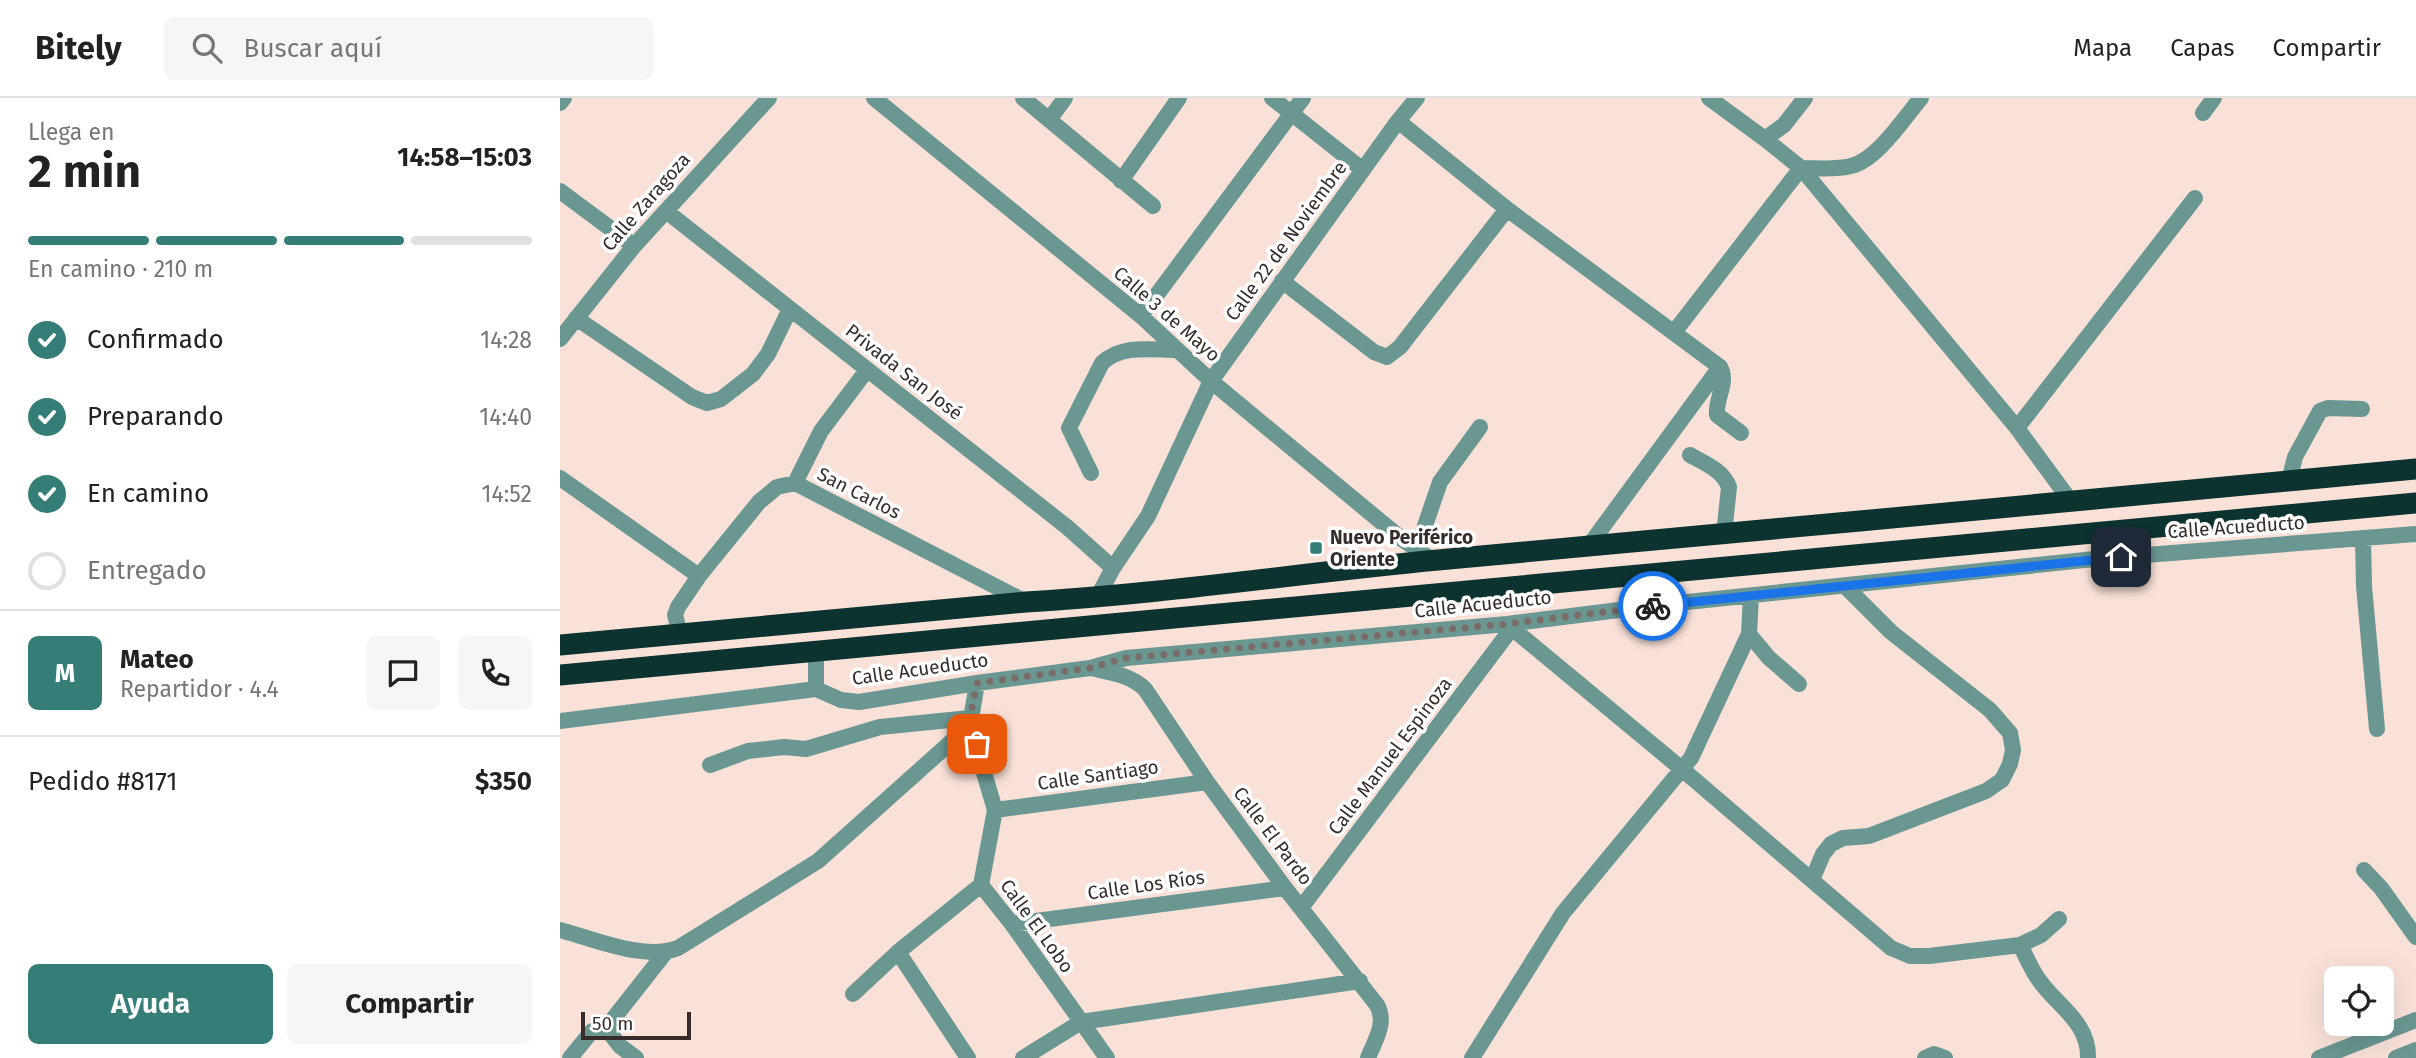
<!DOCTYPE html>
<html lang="es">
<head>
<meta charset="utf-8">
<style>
  :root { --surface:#fff; --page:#f6f6f6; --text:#222; --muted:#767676; --line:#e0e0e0; --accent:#357d77 }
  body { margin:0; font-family:"Fira Sans",sans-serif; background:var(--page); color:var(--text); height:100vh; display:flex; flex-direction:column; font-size:26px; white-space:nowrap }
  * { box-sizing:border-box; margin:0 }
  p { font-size:23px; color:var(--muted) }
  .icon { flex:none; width:38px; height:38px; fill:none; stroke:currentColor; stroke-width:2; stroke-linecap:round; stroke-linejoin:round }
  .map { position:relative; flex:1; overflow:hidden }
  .side { display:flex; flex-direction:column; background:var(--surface); width:560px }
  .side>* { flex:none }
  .tools { position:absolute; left:1764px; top:868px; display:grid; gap:14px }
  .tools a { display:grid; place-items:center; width:70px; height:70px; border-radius:10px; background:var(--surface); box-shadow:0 7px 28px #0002; font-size:35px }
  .scale { position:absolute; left:21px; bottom:18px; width:110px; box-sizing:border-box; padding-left:7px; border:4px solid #362d2a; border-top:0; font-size:19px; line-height:24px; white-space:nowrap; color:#362d2a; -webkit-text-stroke:5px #fff; paint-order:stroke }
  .pin { position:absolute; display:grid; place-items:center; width:60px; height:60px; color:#fff; margin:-30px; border-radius:14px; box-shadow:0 4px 10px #0006 }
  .courier { position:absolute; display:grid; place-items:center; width:70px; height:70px; margin:-35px; border:5px solid #1a73e8; border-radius:50%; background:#fff; color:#222; box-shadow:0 2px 9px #0007 }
  .summary em { font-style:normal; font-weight:700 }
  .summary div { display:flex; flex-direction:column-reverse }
  .summary { display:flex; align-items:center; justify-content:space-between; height:119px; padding:0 28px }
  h1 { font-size:46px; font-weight:700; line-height:52px }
  .bar { display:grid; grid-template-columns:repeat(4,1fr); gap:10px 7px; align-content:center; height:84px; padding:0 28px }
  .bar i { height:9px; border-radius:5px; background:var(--line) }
  .bar .active { background:var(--accent) }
  .bar p { grid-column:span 4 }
  .line { display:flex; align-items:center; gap:18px; padding:0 28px; border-top:2px solid var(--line) }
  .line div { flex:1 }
  .round { display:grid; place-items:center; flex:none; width:74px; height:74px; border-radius:10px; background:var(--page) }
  ol { padding:0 28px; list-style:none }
  li { display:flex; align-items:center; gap:21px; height:77px }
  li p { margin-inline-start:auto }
  li .icon { padding:7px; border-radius:50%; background:var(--accent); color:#fff; stroke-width:4 }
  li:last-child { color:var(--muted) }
  li i { width:38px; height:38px; border:4px solid var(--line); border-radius:50% }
  .primary-button { display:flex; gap:14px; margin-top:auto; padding:14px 28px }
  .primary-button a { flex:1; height:80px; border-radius:10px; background:var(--accent); color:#fff; font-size:28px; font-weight:700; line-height:80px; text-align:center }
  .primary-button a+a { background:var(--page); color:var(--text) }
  header { display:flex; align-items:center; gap:42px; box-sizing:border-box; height:98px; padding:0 35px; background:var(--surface); border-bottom:2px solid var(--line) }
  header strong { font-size:33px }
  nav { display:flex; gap:38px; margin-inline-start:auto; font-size:24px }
  .search { width:490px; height:63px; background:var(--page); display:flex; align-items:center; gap:18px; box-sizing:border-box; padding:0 24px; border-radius:10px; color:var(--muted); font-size:26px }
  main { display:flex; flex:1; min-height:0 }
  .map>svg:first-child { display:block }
</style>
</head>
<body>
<header>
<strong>Bitely</strong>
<div class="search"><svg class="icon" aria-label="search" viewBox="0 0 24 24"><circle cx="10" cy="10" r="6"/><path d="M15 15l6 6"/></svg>Buscar aquí</div>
<nav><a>Mapa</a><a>Capas</a><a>Compartir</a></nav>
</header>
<main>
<section class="side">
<div class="summary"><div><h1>2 min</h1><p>Llega en</p></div><em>14:58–15:03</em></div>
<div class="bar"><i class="active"></i><i class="active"></i><i class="active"></i><i></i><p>En camino · 210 m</p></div>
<ol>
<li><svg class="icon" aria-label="check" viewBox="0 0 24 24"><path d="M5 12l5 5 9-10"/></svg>Confirmado<p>14:28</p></li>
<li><svg class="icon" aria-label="check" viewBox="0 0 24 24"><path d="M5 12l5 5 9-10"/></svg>Preparando<p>14:40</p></li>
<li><svg class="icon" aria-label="check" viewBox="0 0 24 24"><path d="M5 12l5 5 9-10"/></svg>En camino<p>14:52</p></li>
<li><i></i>Entregado</li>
</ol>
<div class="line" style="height:126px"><b class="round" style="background:var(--accent);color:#fff">M</b><div><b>Mateo</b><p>Repartidor · 4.4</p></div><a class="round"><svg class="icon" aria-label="chat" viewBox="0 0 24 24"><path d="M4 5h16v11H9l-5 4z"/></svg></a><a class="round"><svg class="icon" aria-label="phone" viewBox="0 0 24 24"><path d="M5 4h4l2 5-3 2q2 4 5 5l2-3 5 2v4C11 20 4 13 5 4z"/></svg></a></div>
<div class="line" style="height:91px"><div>Pedido #8171</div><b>$350</b></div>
<div class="primary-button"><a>Ayuda</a><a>Compartir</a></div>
</section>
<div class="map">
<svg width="1856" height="960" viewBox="0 0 1856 960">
  <rect width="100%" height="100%" fill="#f9e1d7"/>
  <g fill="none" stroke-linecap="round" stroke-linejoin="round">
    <path stroke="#6a9792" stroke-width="16" d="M314 0 581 218 651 283 843 442 874 463
      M463 0 593 108
      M712 0 803 72
      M1149 0 1205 41 1241 70 1457 330 1512 405
      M0 5 4 0
      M1643 15 1654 0
      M489 22 505 0
      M838 23 947 111 1160 269C1169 284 1155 301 1157 317L1181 335
      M1205 41 1224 27 1245 0
      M561 83 619 0
      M0 93 74 148
      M106 113 507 429 553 470
      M722 183 814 254 827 259 840 249 947 111
      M581 218 743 0
      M16 220 132 299 147 305 161 301 193 276 208 256 230 211
      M1115 233 1241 70C1257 70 1276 72 1291 68 1317 62 1344 20 1361 0
      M0 241 74 148 209 0
      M1457 330 1635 100
      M1130 357C1144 365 1163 372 1169 389L1164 436
      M531 375 509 330 542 265C562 246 591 252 617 252
      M0 380 139 478
      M1729 383 1735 359 1760 313 1768 310 1802 311
      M235 385 261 333 307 272
      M1803 440 1804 488 1817 631
      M1028 449 1160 269
      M857 451 880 384 920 329
      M537 500 553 470 588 418 651 283 838 23 857 0
      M947 526 1123 672 1331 850 1350 858H1369L1460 847 1481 837 1499 821
      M120 536 115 517 118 509 139 478 199 404 217 389 235 385 466 504
      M1189 536 1209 560 1239 586
      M535 571C554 575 571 578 585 591L647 684 725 790 817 907C827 925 815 942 808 960
      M417 585 410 627 435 712 421 787 452 826 547 960
      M256 591V553
      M0 623 256 591 281 602 299 604 417 585 530 570 566 560 947 526 1099 507 1534 461 1856 436
      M150 667 188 653 224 649 246 651 320 629 410 620
      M435 712 647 684
      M1804 772 1821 790 1856 839
      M1252 782 1263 756 1271 746 1283 740 1309 738 1426 693 1442 682 1450 666 1453 652 1450 635 1430 612 1331 534 1285 488
      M741 810 952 530
      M452 826 725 790
      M0 832C34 841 84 863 118 850L258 763 410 627
      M1460 847C1466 858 1471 871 1479 882 1498 909 1529 924 1528 960
      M338 854 408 960
      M293 896 338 854 421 787
      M46 930 60 948 76 960
      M10 960 32 933 46 930 105 855
      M463 960 521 924 800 883
      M912 960 1003 815 1131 660 1189 536 1191 498
      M1365 960 1374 956 1385 960
      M1759 960 1856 922
      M1836 960 1856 952"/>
    <path stroke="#0c3330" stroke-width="21" d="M0 547 466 504C604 496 740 475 878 462 1204 431 1530 403 1856 371
      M0 577 1856 405"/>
  </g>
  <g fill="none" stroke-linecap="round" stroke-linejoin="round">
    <path stroke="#7a6c67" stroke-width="7" stroke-dasharray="0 12.6" d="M417 646 410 620 417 585 530 570 566 560 947 526 1093 508"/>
    <path stroke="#1a73e8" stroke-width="9" d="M1093 508 1561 459"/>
  </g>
  <rect fill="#357d77" stroke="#fff" stroke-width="2.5" x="749" y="443" width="14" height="14" rx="3.5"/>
  <g text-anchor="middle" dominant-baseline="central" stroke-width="7" stroke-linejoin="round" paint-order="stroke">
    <g font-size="19" fill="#362d2a" stroke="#fff">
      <text transform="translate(86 104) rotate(-49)">Calle Zaragoza</text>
      <text transform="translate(726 143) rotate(-54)">Calle 22 de Noviembre</text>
      <text transform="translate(607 216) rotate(41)">Calle 3 de Mayo</text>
      <text transform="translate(344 274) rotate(38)">Privada San José</text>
      <text transform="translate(299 395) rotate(27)">San Carlos</text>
      <text transform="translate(1676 429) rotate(-4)">Calle Acueducto</text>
      <text transform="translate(923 506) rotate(-6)">Calle Acueducto</text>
      <text transform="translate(360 571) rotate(-8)">Calle Acueducto</text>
      <text transform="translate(830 658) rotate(-53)">Calle Manuel Espinoza</text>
      <text transform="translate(538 677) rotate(-8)">Calle Santiago</text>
      <text transform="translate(713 738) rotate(53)">Calle El Pardo</text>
      <text transform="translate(586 787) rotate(-8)">Calle Los Ríos</text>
      <text transform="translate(477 828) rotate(54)">Calle El Lobo</text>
    </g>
    <g font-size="19" font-weight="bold" fill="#362d2a" stroke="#fff" text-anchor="start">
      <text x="770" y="439">Nuevo Periférico<tspan x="770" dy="22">Oriente</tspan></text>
    </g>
  </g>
</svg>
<div class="tools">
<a><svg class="icon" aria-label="locate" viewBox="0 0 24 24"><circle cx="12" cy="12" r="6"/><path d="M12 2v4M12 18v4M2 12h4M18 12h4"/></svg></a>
</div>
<div class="scale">50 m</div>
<div class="pin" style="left:417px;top:646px;background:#ea580c"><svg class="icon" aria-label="bag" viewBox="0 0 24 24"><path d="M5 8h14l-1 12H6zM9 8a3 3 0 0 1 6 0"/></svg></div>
<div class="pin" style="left:1561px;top:459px;background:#1f2937"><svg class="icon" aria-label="home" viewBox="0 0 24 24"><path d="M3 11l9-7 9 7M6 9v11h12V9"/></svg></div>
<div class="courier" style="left:1093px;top:508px"><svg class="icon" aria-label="bike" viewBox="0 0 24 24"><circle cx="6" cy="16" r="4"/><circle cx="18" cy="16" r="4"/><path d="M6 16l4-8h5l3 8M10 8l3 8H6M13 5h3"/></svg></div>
</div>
</main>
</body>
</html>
